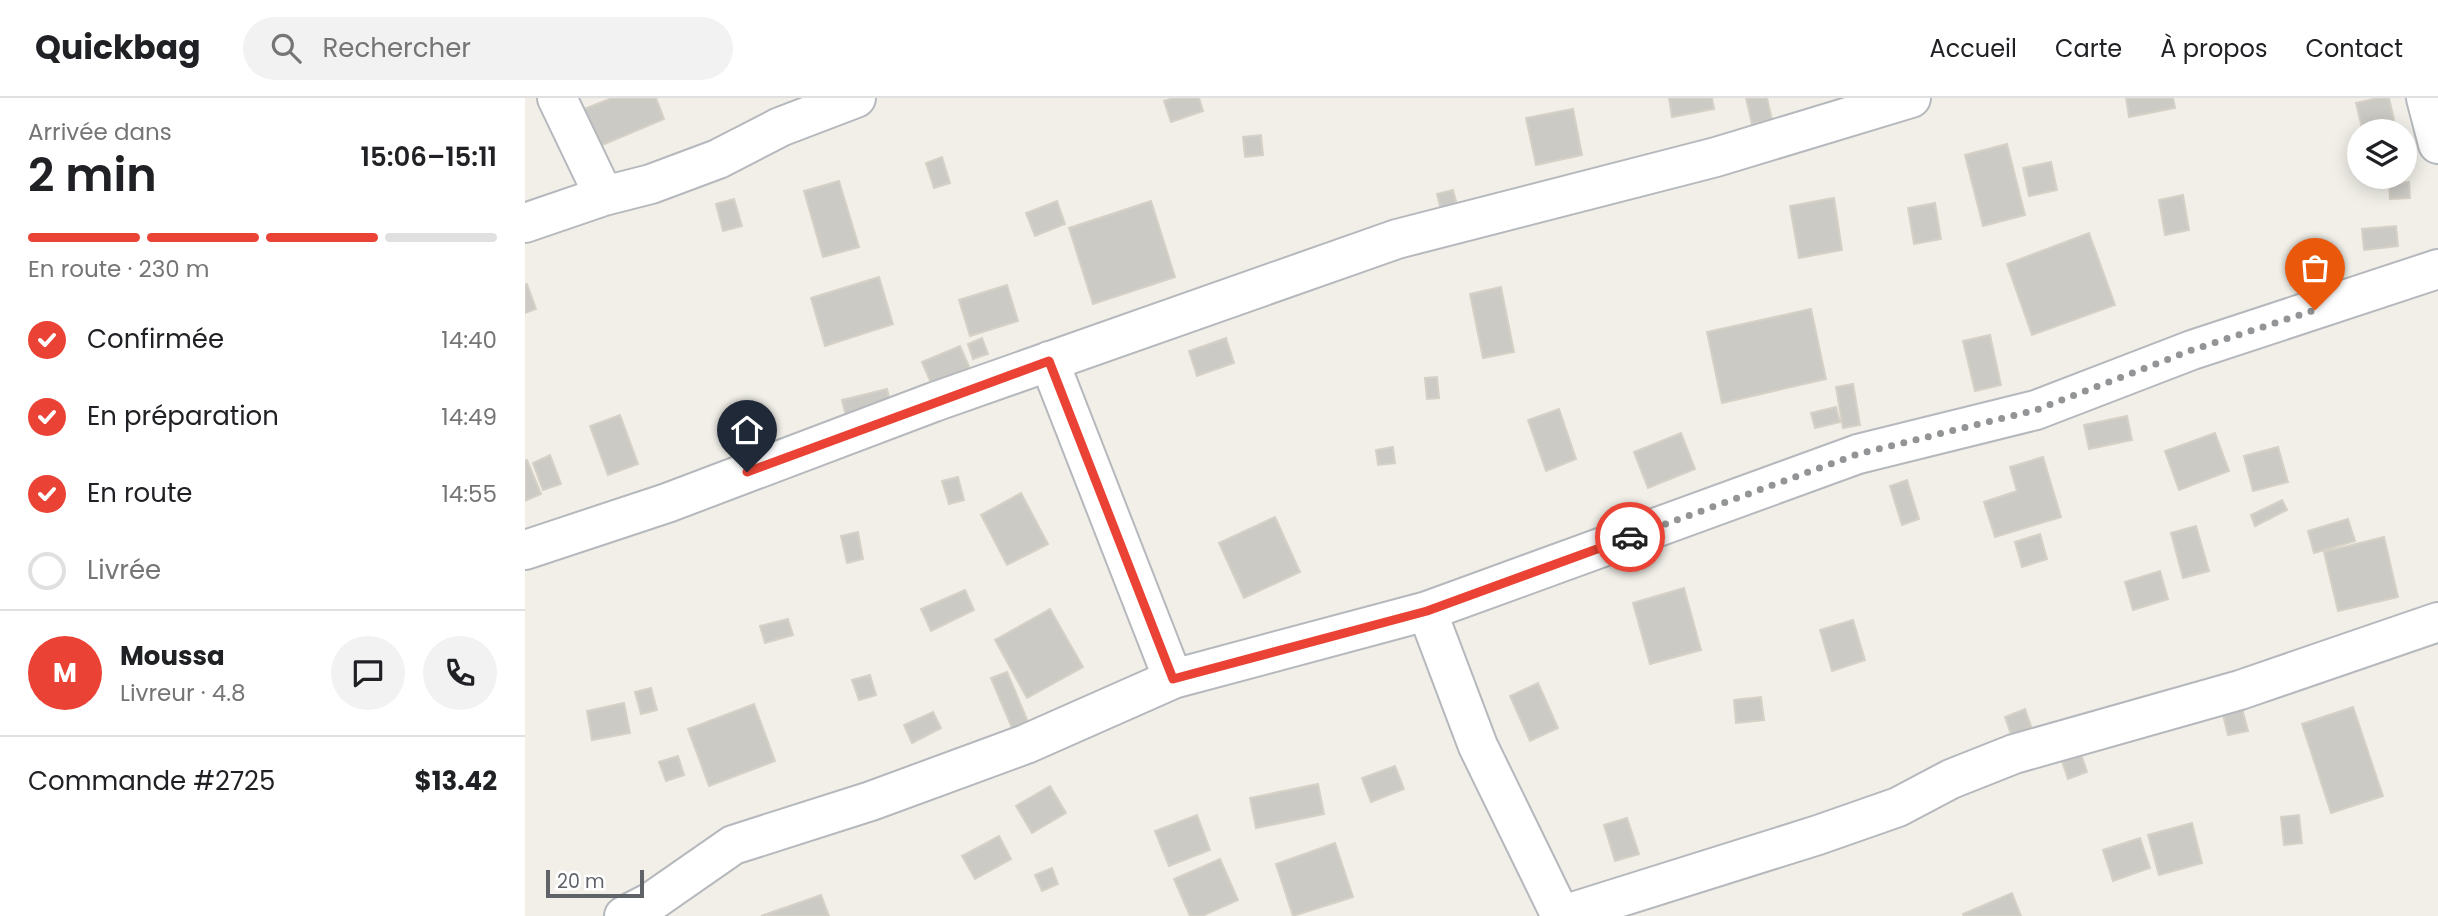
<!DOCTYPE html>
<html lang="fr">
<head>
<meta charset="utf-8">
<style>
  :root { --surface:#fff; --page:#f2f2f2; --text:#202124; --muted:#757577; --line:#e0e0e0; --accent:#ea4335 }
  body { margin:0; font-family:Poppins,sans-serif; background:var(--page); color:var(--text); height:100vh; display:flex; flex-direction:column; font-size:26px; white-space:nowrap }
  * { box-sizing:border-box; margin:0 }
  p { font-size:23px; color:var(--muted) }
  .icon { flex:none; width:38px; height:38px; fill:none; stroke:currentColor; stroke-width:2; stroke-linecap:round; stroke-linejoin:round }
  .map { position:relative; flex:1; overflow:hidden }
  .drawer { display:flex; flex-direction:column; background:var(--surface); width:525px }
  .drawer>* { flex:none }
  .controls { position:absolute; left:1822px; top:21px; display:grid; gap:14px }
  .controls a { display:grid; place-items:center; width:70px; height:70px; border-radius:50%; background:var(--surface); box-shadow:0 4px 18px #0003; font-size:35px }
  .scale { position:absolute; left:21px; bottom:18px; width:98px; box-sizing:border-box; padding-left:7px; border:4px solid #5f6368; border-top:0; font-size:19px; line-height:24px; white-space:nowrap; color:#5f6368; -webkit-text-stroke:5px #fff; paint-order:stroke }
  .pin { position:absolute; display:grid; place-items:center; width:60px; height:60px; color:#fff; margin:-72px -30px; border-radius:50% 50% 50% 0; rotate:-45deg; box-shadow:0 0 7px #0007 }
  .pin .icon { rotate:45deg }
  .courier { position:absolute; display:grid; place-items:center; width:70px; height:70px; margin:-35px; border:5px solid #ea4335; border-radius:50%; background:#fff; color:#222; box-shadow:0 2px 9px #0007 }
  .overview em { font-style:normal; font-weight:600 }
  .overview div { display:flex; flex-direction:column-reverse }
  .overview { display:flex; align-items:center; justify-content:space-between; height:119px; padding:0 28px }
  h1 { font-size:46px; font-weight:600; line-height:52px }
  .bar { display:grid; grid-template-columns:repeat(4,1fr); gap:10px 7px; align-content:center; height:84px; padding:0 28px }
  .bar i { height:9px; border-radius:5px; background:var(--line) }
  .bar .selected { background:var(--accent) }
  .bar p { grid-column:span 4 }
  .line { display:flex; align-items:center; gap:18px; padding:0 28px; border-top:2px solid var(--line) }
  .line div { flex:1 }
  .round { display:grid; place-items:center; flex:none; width:74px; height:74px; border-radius:37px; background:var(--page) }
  ol { padding:0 28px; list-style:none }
  li { display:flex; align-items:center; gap:21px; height:77px }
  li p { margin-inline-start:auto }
  li .icon { padding:7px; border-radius:50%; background:var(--accent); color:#fff; stroke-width:4 }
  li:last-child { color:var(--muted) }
  li i { width:38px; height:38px; border:4px solid var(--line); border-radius:50% }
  header { display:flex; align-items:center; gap:42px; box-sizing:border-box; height:98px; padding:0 35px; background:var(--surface); border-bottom:2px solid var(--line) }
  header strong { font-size:33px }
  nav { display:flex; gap:38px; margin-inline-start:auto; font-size:24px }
  .search { width:490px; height:63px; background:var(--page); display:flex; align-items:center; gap:18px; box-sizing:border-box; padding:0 24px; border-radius:38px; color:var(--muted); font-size:26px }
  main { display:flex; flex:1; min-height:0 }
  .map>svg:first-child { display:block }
</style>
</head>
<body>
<header>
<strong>Quickbag</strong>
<div class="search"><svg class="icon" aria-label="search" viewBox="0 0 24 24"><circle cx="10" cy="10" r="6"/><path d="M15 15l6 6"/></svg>Rechercher</div>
<nav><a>Accueil</a><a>Carte</a><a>À propos</a><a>Contact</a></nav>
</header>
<main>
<section class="drawer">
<div class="overview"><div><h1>2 min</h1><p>Arrivée dans</p></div><em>15:06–15:11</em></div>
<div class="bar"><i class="selected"></i><i class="selected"></i><i class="selected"></i><i></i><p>En route · 230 m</p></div>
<ol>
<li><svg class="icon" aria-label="check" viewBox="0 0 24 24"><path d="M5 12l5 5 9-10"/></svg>Confirmée<p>14:40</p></li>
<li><svg class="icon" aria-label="check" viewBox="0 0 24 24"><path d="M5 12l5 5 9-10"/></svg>En préparation<p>14:49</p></li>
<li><svg class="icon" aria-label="check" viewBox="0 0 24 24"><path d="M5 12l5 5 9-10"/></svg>En route<p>14:55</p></li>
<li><i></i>Livrée</li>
</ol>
<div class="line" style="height:126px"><b class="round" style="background:var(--accent);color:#fff">M</b><div><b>Moussa</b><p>Livreur · 4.8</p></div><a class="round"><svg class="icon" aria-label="chat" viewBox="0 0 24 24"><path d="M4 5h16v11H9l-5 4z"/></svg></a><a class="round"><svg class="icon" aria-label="phone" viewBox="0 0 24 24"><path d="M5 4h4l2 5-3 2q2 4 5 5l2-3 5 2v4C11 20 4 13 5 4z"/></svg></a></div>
<div class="line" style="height:91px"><div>Commande #2725</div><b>$13.42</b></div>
</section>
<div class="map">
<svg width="1913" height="818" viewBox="0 0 1913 818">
  <rect width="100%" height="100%" fill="#f1efe8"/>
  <path fill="#cccac5" stroke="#d6d1c6" stroke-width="2" d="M87 0H131L139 21 75 48 59 11Z
    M648 0H674L678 13 646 24 639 3Z
    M1144 0H1187L1189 11 1147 19Z
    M1221 0H1242L1247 22 1227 26Z
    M1601 0H1648L1650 10 1604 19Z
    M1852 0H1864L1869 22 1837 30 1831 5Z
    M1048 11 1057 57 1011 67 1001 20Z
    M736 37 738 57 720 59 718 39Z
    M1482 46 1500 117 1458 128 1440 57Z
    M417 59 425 85 409 90 401 65Z
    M1526 64 1532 92 1504 98 1498 70Z
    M314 83 334 149 298 159 279 93Z
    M1884 84 1885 100 1865 101 1864 86Z
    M928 92 932 107 916 112 912 96Z
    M1658 97 1664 132 1640 137 1634 102Z
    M1309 100 1317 152 1274 160 1265 108Z
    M209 101 217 128 198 133 191 106Z
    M532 103 540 126 510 138 501 115Z
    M626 103 650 179 568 206 544 130Z
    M1410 105 1416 141 1389 146 1383 110Z
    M1871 128 1873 148 1839 152 1837 131Z
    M1564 135 1590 207 1507 237 1482 166Z
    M354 179 368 226 300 248 286 200Z
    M2 186 11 211 0 215V187Z
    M482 187 493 223 445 238 434 202Z
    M976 189 989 254 958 260 945 196Z
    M1286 211 1301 281 1197 305 1182 234Z
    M1465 237 1476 287 1450 293 1438 243Z
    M457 240 463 256 448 261 443 246Z
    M701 240 709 265 672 278 664 253Z
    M435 248 449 280 411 297 397 264Z
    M912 279 914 300 902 301 900 280Z
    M1328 286 1335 327 1318 330 1311 289Z
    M362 291 368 315 323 326 317 302Z
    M1311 309 1315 324 1290 330 1286 315Z
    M1034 311 1051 361 1021 373 1003 322Z
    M95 317 113 366 83 377 65 328Z
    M1602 318 1607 342 1564 351 1559 327Z
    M1156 335 1170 371 1123 390 1109 354Z
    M1690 335 1704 373 1654 392 1640 353Z
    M868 349 870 365 853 367 851 352Z
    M1753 349 1763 384 1728 393 1719 358Z
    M25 357 36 386 18 392 8 365Z
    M1518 359 1536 419 1470 439 1459 404 1492 393 1485 369Z
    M2 362 16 396 0 403V363Z
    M433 379 439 402 424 406 417 383Z
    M1382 382 1394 421 1377 427 1365 388Z
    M496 395 523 446 482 467 456 417Z
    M1757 402 1762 412 1730 428 1726 417Z
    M750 419 775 474 719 500 694 445Z
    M1823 421 1830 443 1789 455 1783 433Z
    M1671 428 1684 473 1658 480 1646 435Z
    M333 434 338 461 322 465 316 438Z
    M1515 436 1522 461 1497 469 1490 444Z
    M1859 439 1873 499 1813 513 1799 454Z
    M1635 473 1643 501 1608 512 1600 484Z
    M1159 490 1176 552 1125 566 1108 505Z
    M440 492 449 512 406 533 396 511Z
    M525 511 558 569 502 600 470 542Z
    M263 521 268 537 240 545 235 528Z
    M1328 522 1340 562 1307 573 1295 532Z
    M482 574 503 624 487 630 466 580Z
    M345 577 351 597 334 602 327 582Z
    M1013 585 1033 630 1005 643 985 598Z
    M126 590 132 612 116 616 110 594Z
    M1236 599 1239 622 1211 625 1209 602Z
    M1714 599 1723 633 1703 637 1695 605Z
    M99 605 105 635 67 642 62 613Z
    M229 606 250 663 184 688 163 631Z
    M1828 609 1858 698 1806 715 1777 626Z
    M1500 611 1507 631 1487 639 1480 619Z
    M408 614 416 630 387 645 379 627Z
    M1556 656 1562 674 1543 681 1537 663Z
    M153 658 159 677 141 683 134 664Z
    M870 668 879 691 846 704 837 680Z
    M793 686 799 716 731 730 725 700Z
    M525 688 541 715 507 735 491 708Z
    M672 717 685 752 644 768 630 733Z
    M1774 717 1777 745 1759 747 1756 719Z
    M1102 720 1114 756 1090 763 1079 727Z
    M1667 725 1677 765 1634 777 1623 737Z
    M474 738 486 761 450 781 437 758Z
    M1615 740 1625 770 1588 783 1578 752Z
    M810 745 828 799 768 818 751 766Z
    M695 761 713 802 677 818H665L649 781Z
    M527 770 533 786 517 793 510 777Z
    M1487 795 1496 818H1439L1438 816Z
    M296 797 304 818H236Z"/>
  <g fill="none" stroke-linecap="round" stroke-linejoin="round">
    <defs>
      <path id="minor" d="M32 0 79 98
        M1901 0 1913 46
        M0 125 79 98 126 86 193 61 255 29 331 0
        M524 263 648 581
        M0 452 142 405 409 304 872 141 1191 59 1386 0
        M902 513 953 648 1036 818
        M99 818 126 804 208 747 346 703 501 646 648 581 902 513 1333 356 1511 312 1667 252 1913 171
        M1035 818 1293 737 1373 709 1426 681 1489 656 1715 592 1913 524"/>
    </defs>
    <use href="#minor" stroke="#b5b8bc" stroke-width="42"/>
    <use href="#minor" stroke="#fff" stroke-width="38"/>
  </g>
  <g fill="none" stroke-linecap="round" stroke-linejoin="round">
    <path stroke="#929495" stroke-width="7" stroke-dasharray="0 12.6" d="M1105 439 1333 356 1511 312 1667 252 1790 212"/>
    <path stroke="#ea4335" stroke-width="9" d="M222 374 524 263 648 581 902 513 1105 439"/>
  </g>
</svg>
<div class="controls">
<a><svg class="icon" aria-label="layers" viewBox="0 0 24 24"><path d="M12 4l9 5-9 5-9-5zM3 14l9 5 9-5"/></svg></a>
</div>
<div class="scale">20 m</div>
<div class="pin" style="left:1790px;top:212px;background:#ea580c"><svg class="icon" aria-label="bag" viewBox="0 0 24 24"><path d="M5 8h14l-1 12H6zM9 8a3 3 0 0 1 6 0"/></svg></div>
<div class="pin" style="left:222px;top:374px;background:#1f2937"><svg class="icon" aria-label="home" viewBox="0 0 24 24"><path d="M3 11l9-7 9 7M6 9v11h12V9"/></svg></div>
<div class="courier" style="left:1105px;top:439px"><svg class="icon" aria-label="car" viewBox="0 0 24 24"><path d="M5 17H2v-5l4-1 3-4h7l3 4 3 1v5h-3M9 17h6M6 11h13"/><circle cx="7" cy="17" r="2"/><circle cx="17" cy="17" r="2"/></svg></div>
</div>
</main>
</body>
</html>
